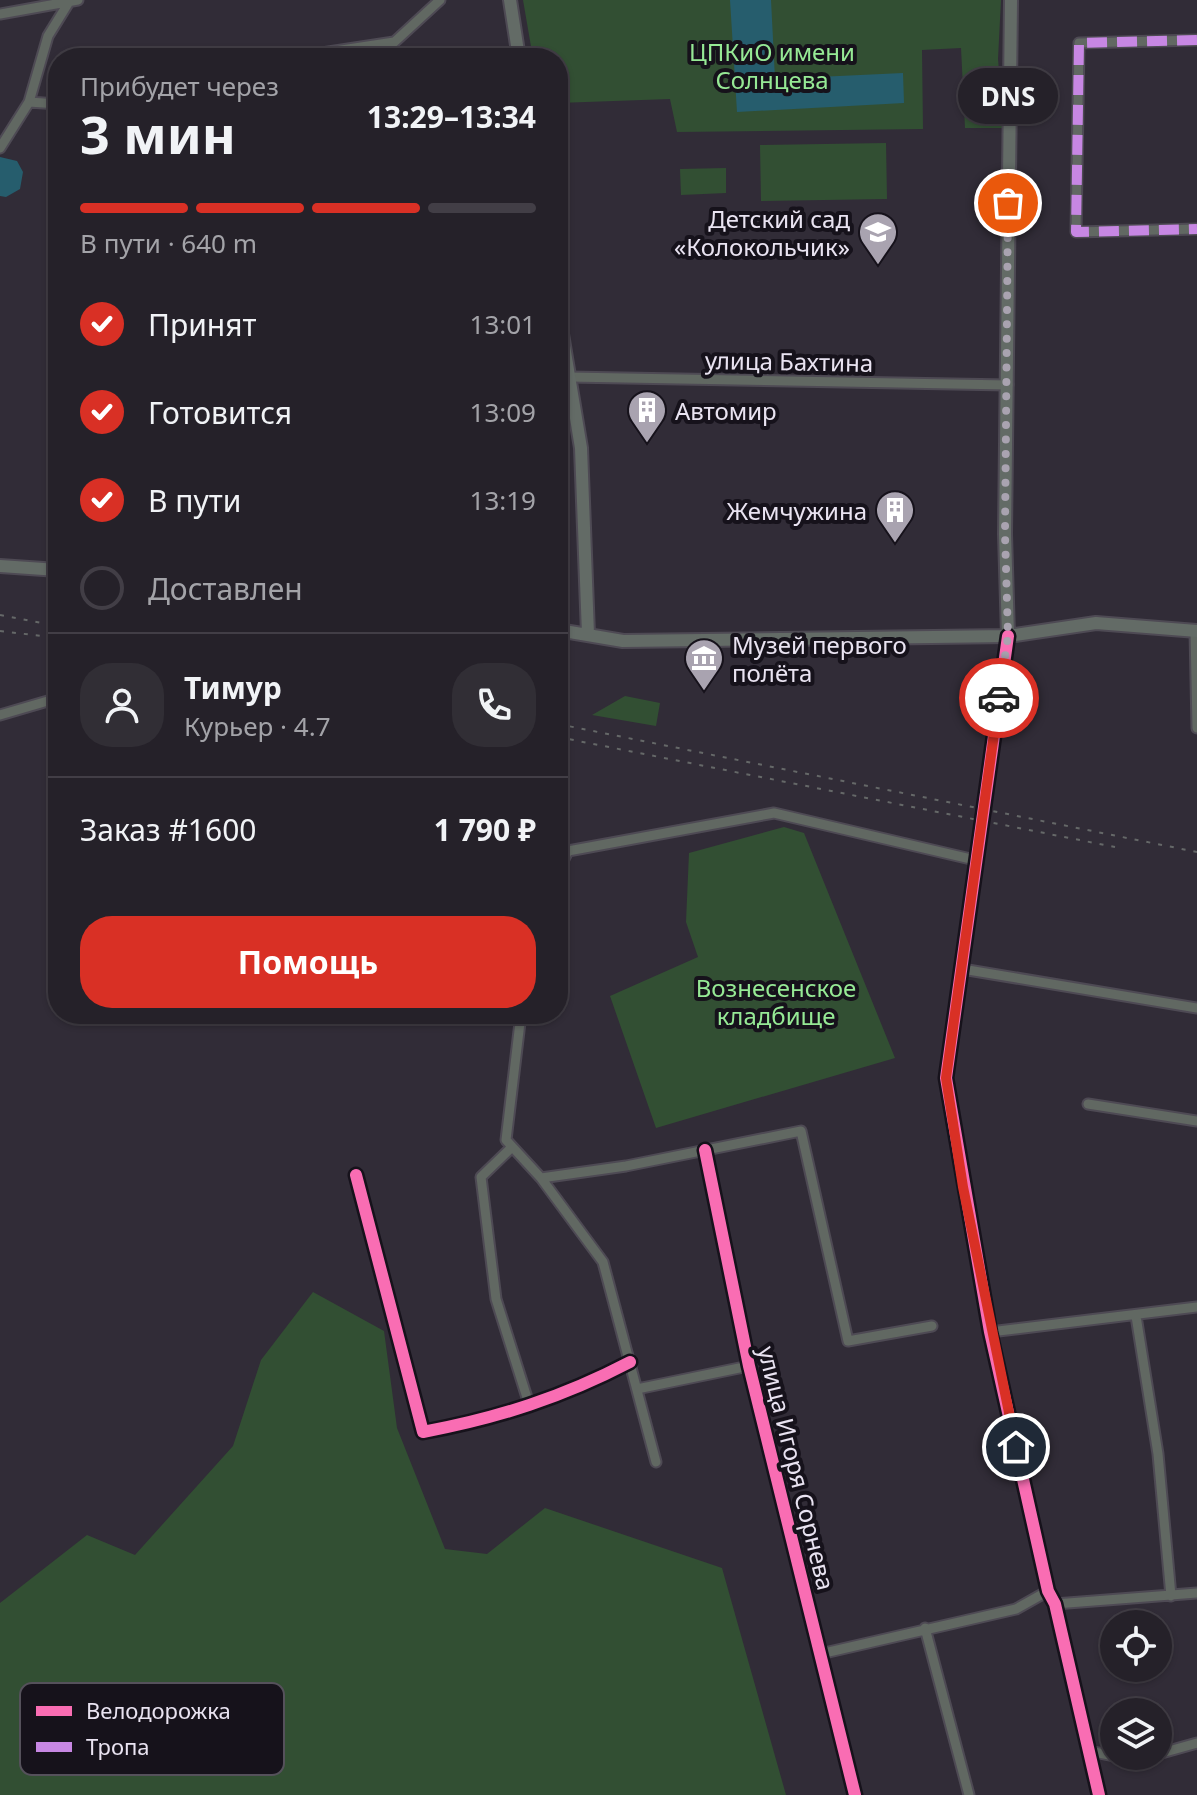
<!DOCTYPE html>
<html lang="ru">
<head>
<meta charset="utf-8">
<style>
  :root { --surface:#252129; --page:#312e35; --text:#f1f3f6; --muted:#a3a3a8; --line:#423e46; --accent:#d93025 }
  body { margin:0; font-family:"Noto Sans",sans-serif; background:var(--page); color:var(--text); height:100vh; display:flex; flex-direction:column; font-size:30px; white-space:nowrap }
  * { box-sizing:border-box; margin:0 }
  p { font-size:26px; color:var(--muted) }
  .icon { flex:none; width:44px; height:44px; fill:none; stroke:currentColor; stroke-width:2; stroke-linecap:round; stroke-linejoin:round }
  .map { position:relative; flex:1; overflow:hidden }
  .sheet { position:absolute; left:48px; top:48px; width:520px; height:976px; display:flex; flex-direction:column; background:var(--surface); border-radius:32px; box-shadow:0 2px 6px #0004,0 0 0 2px var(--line) }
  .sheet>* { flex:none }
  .tools { position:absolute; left:1100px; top:1610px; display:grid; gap:16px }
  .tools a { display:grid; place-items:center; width:72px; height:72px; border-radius:50%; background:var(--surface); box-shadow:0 2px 6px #0004,0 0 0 2px var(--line); font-size:40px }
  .pin { position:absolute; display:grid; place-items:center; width:68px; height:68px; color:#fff; margin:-34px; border:4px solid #fff; border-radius:50%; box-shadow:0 2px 8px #0007 }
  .courier { position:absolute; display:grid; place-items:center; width:80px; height:80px; margin:-40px; border:6px solid #d93025; border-radius:50%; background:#fff; color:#222; box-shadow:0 2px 10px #0007 }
  .bubble { position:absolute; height:56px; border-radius:28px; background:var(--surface); box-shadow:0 2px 6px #0004,0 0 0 2px var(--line); font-size:26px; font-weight:700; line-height:56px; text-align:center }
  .summary em { font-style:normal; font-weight:700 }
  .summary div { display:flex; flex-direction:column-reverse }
  .summary { display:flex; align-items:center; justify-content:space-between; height:136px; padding:0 32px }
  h1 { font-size:52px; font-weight:700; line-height:60px }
  .bar { display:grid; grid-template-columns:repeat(4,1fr); gap:12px 8px; align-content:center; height:96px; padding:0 32px }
  .bar i { height:10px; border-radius:6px; background:var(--line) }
  .bar .selected { background:var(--accent) }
  .bar p { grid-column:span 4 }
  .line { display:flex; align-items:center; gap:20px; padding:0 32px; border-top:2px solid var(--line) }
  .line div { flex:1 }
  .round { display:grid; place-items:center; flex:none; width:84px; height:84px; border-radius:32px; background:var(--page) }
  ol { padding:0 32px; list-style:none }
  li { display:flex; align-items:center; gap:24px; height:88px }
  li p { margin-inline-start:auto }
  li .icon { padding:8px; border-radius:50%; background:var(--accent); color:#fff; stroke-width:4 }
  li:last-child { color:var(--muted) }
  li i { width:44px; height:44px; border:4px solid var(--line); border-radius:50% }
  .cta { display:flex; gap:16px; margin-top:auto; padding:16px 32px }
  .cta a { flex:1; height:92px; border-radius:32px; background:var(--accent); color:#fff; font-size:32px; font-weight:700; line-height:92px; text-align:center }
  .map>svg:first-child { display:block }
</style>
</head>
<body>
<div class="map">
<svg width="1197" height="1795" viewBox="0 0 1197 1795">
  <rect width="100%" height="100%" fill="#312c37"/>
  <path fill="#324f33" d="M523 0H1001L998 59 1004 128H965L961 48 922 50 923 129 677 132 670 99 558 103V58H533Z
    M886 143 887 199 761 201 760 145Z
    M726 168V193L681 195 680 169Z
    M625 696 660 703 656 726 592 715Z
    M784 827 804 833 895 1058 656 1128 610 996 698 957 686 922 689 853Z
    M313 1292 384 1331 397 1428 445 1549 487 1554 545 1508 722 1568 786 1795H0V1603L87 1535 135 1555 233 1446 261 1360Z"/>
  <path fill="#265d6d" d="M730 0H771L775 79 903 73 904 103 737 112Z
    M0 157 17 161 23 172 20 189 6 197 0 196Z"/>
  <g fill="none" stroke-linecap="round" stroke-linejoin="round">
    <defs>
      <path id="minor" d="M0 14 78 0
        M1197 40 1079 43 1076 232 1197 229
        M289 58 394 42
        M377 58 440 0
        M29 102 58 104
        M0 148 29 102 48 36 69 2
        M569 377 1008 385
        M1195 631 1197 728
        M0 715 58 698
        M558 849 568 851 774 813 975 860
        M558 871 568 851
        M962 969 1197 1008
        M521 1014 506 1140 541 1178 603 1262 656 1462
        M1088 1104 1197 1121
        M511 1148 481 1177 496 1299 529 1404
        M705 1150 749 1366 855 1795
        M356 1175 423 1432C498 1418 563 1397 630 1362
        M541 1178 626 1166 801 1131 848 1341 932 1326
        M1136 1316 1158 1454 1171 1596
        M990 1332 1197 1307
        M637 1389 749 1366
        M1055 1604 1197 1593
        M925 1628 969 1795
        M820 1654 1016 1609 1048 1591
        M1089 1751 1114 1756
        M1158 1754 1197 1743
        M1115 1756 1133 1759 1147 1756"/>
      <path id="tertiary" d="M1008 636 946 1078 990 1332 1048 1591 1055 1604 1099 1795"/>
      <path id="secondary" d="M510 0 519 58
        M558 310 581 448 588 634
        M0 566 58 570
        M558 630 623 641 1008 636 1096 623 1197 631
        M1008 636 1005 534 1011 0"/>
    </defs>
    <use href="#minor" stroke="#4e4a54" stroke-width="13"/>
    <use href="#tertiary" stroke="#4e4a54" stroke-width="15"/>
    <use href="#secondary" stroke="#4e4a54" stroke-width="16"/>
    <use href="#minor" stroke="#616862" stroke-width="9"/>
    <use href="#tertiary" stroke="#616862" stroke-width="11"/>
    <use href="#secondary" stroke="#636b66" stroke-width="12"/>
    <path stroke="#656868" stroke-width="2" stroke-dasharray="4 8" stroke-linecap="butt" d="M0 615 58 626
      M0 631 58 638
      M558 724 1197 852
      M558 737 1115 847"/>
    <path stroke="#c787e3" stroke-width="10" stroke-dasharray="20 10" stroke-linecap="butt" d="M1197 40 1079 43 1076 232 1197 229"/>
    <defs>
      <path id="cycleway" d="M1008 636 946 1078 990 1332 1048 1591 1055 1604 1099 1795
        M705 1150 749 1366 855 1795
        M356 1175 423 1432C498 1418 563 1397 630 1362"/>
    </defs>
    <use href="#cycleway" stroke="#16121b" stroke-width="17"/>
    <use href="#cycleway" stroke="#f96db3" stroke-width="12"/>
  </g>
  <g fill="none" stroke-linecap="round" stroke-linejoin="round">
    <path stroke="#a9a3b0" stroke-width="8" stroke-dasharray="0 14.4" d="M999 698 1008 636 1005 534 1008 203"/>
    <path stroke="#d93025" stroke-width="10" d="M999 698 946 1078 963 1187 1016 1447"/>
  </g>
  <defs>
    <symbol id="school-pin" viewBox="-11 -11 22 30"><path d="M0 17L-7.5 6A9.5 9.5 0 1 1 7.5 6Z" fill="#a9a3b0" stroke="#16121b"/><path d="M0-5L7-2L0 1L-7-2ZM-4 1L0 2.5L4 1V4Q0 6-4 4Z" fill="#fff"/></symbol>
    <symbol id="building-pin" viewBox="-11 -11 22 30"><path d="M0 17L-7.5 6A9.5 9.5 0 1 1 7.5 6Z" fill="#a9a3b0" stroke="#16121b"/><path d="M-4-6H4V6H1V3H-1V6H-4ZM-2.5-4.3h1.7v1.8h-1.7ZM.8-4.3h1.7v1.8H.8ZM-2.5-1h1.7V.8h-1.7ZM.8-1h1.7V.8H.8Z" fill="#fff"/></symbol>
    <symbol id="museum-pin" viewBox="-11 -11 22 30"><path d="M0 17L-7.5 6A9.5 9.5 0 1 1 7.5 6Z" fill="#a9a3b0" stroke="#16121b"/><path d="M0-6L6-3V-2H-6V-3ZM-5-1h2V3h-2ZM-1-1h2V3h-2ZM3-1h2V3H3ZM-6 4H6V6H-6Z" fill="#fff"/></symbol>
  </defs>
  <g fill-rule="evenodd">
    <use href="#school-pin" x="856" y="210" width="44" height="60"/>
    <use href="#building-pin" x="625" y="388" width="44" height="60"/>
    <use href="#building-pin" x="873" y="488" width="44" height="60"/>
    <use href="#museum-pin" x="682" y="636" width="44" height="60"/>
  </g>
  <g text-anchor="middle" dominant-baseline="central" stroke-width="8" stroke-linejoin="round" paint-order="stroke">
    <g font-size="24" fill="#96e995" stroke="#16121b">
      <text x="772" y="51">ЦПКиО имени<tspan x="772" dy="28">Солнцева</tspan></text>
      <text x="776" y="987">Вознесенское<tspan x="776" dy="28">кладбище</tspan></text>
    </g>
    <g font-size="24" fill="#e9e3f1" stroke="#16121b" text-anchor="end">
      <text x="850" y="218">Детский сад<tspan x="850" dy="28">«Колокольчик»</tspan></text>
      <text x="675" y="410" text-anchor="start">Автомир</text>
      <text x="867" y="510">Жемчужина</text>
      <text x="732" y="644" text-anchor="start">Музей первого<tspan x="732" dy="28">полёта</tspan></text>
    </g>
    <g font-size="24" fill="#e9e3f1" stroke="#16121b">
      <text transform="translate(789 361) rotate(1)">улица Бахтина</text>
      <text transform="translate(797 1468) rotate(76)">улица Игоря Сорнева</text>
    </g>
  </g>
  <rect x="20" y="1683" width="264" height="92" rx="12" fill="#16121b" stroke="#55515b" stroke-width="2"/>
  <rect x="36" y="1706" width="36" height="10" fill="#f96db3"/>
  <rect x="36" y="1742" width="36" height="10" fill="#c787e3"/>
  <g font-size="22" fill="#e9e3f1">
    <text x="86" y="1719">Велодорожка</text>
    <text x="86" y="1755">Тропа</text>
  </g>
</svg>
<div class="tools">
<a><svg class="icon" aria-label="locate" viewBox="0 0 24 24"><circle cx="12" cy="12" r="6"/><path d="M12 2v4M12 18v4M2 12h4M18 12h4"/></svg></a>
<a><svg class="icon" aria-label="layers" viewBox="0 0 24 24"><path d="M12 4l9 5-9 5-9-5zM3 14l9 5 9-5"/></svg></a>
</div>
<div class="pin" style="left:1008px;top:203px;background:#ea580c"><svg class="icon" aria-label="bag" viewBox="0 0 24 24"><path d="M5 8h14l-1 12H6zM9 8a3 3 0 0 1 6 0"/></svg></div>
<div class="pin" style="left:1016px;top:1447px;background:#1f2937"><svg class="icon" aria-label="home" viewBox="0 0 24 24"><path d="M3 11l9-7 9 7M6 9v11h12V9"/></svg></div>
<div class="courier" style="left:999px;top:698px"><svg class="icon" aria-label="car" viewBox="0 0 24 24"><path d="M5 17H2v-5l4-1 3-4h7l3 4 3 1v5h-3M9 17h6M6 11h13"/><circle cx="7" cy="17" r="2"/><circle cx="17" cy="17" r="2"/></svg></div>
<div class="bubble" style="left:958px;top:68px;width:100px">DNS</div>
<section class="sheet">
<div class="summary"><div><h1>3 мин</h1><p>Прибудет через</p></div><em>13:29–13:34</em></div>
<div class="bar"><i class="selected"></i><i class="selected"></i><i class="selected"></i><i></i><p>В пути · 640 m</p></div>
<ol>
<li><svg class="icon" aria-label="check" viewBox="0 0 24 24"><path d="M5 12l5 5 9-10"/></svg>Принят<p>13:01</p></li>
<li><svg class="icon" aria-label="check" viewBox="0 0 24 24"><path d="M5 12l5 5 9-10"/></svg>Готовится<p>13:09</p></li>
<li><svg class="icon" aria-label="check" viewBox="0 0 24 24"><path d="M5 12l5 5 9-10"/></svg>В пути<p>13:19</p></li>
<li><i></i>Доставлен</li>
</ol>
<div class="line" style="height:144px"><a class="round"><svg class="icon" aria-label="person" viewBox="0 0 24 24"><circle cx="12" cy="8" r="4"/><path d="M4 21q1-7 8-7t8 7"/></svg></a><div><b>Тимур</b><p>Курьер · 4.7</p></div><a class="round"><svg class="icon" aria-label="phone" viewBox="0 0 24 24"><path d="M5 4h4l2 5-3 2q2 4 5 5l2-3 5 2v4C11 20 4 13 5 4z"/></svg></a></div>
<div class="line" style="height:104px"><div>Заказ #1600</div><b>1 790 ₽</b></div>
<div class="cta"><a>Помощь</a></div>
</section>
</div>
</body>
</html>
